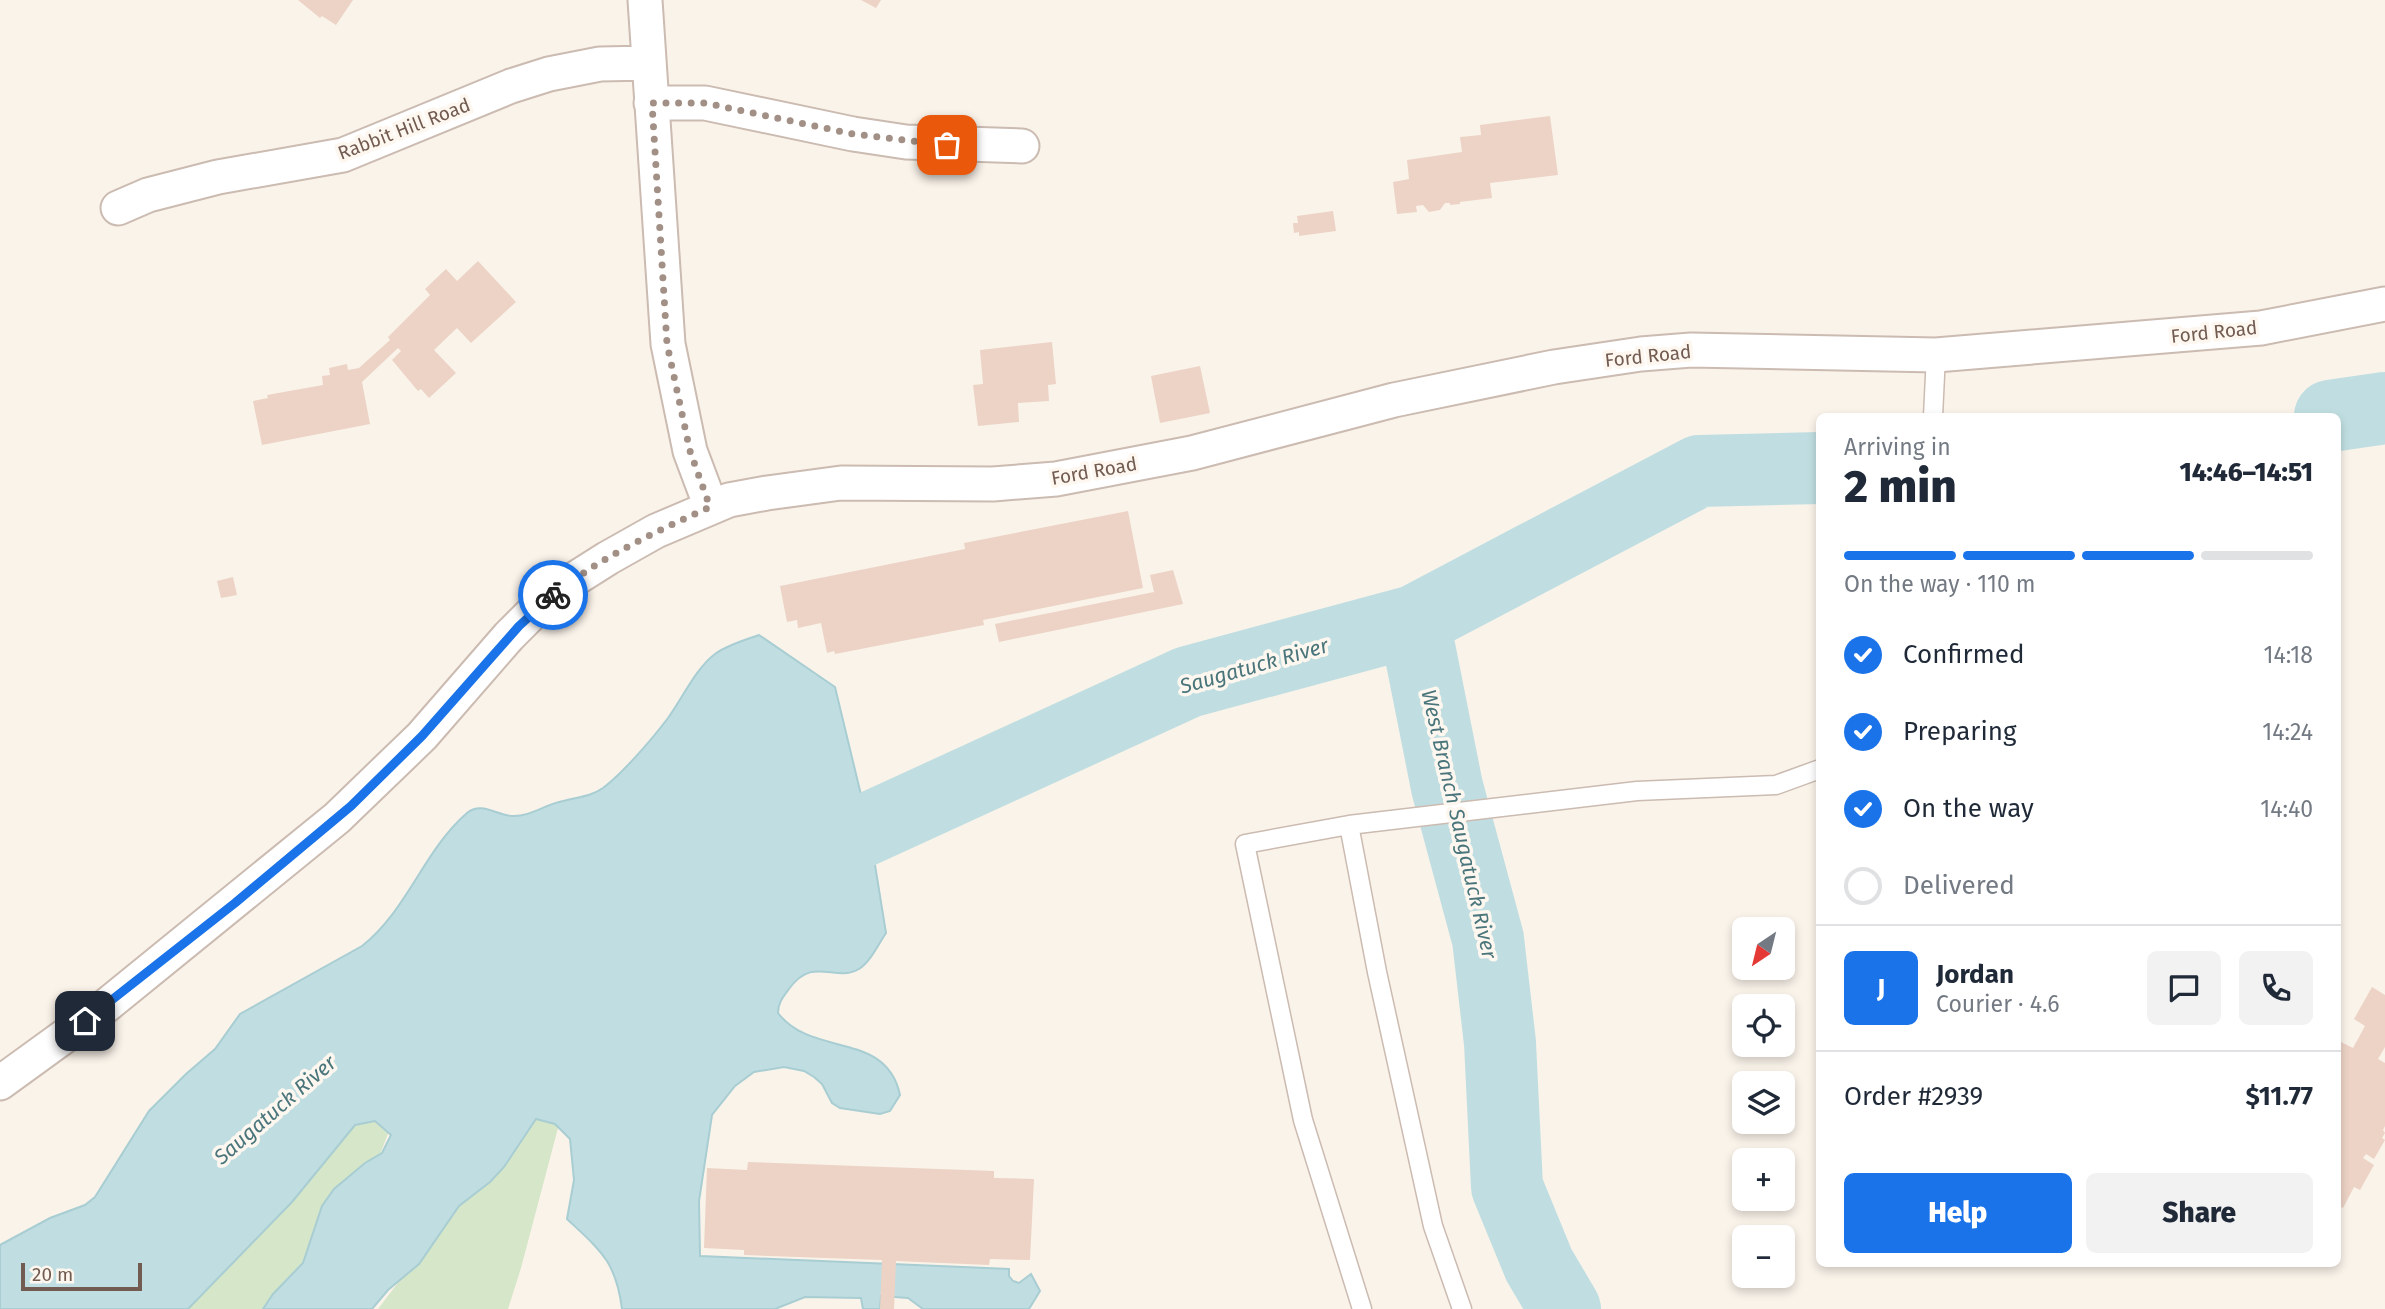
<!DOCTYPE html>
<html lang="en">
<head>
<meta charset="utf-8">
<style>
  :root { --surface:#fff; --page:#f2f2f3; --text:#1f2937; --muted:#747a83; --line:#e0e1e3; --accent:#1a73e8 }
  body { margin:0; font-family:"Fira Sans",sans-serif; background:var(--page); color:var(--text); height:100vh; display:flex; flex-direction:column; font-size:26px; white-space:nowrap }
  * { box-sizing:border-box; margin:0 }
  p { font-size:23px; color:var(--muted) }
  .icon { flex:none; width:38px; height:38px; fill:none; stroke:currentColor; stroke-width:2; stroke-linecap:round; stroke-linejoin:round }
  .map { position:relative; flex:1; overflow:hidden }
  .side { position:absolute; left:1816px; top:413px; width:525px; height:854px; display:flex; flex-direction:column; background:var(--surface); border-radius:10px; box-shadow:0 4px 10px #0003 }
  .side>* { flex:none }
  .needle { width:46px; rotate:215deg }
  .tools { position:absolute; left:1732px; top:917px; display:grid; gap:14px }
  .tools a { display:grid; place-items:center; width:63px; height:63px; border-radius:10px; background:var(--surface); box-shadow:0 4px 10px #0003; font-size:35px }
  .scale { position:absolute; left:21px; bottom:18px; width:121px; box-sizing:border-box; padding-left:7px; border:4px solid #725b50; border-top:0; font-size:19px; line-height:24px; white-space:nowrap; color:#725b50; -webkit-text-stroke:5px #fdf7f0; paint-order:stroke }
  .pin { position:absolute; display:grid; place-items:center; width:60px; height:60px; color:#fff; margin:-30px; border-radius:14px; box-shadow:0 4px 10px #0006 }
  .courier { position:absolute; display:grid; place-items:center; width:70px; height:70px; margin:-35px; border:5px solid #1a73e8; border-radius:50%; background:#fff; color:#222; box-shadow:0 2px 9px #0007 }
  .headline em { font-style:normal; font-weight:800 }
  .headline div { display:flex; flex-direction:column-reverse }
  .headline { display:flex; align-items:center; justify-content:space-between; height:119px; padding:0 28px }
  h1 { font-size:46px; font-weight:800; line-height:52px }
  .bar { display:grid; grid-template-columns:repeat(4,1fr); gap:10px 7px; align-content:center; height:84px; padding:0 28px }
  .bar i { height:9px; border-radius:5px; background:var(--line) }
  .bar .active { background:var(--accent) }
  .bar p { grid-column:span 4 }
  .line { display:flex; align-items:center; gap:18px; padding:0 28px; border-top:2px solid var(--line) }
  .line div { flex:1 }
  .round { display:grid; place-items:center; flex:none; width:74px; height:74px; border-radius:10px; background:var(--page) }
  ol { padding:0 28px; list-style:none }
  li { display:flex; align-items:center; gap:21px; height:77px }
  li p { margin-inline-start:auto }
  li .icon { padding:7px; border-radius:50%; background:var(--accent); color:#fff; stroke-width:4 }
  li:last-child { color:var(--muted) }
  li i { width:38px; height:38px; border:4px solid var(--line); border-radius:50% }
  .action { display:flex; gap:14px; margin-top:auto; padding:14px 28px }
  .action a { flex:1; height:80px; border-radius:10px; background:var(--accent); color:#fff; font-size:28px; font-weight:800; line-height:80px; text-align:center }
  .action a+a { background:var(--page); color:var(--text) }
  .map>svg:first-child { display:block }
</style>
</head>
<body>
<div class="map">
<svg width="2385" height="1309" viewBox="0 0 2385 1309">
  <rect width="100%" height="100%" fill="#faf3ea"/>
  <path fill="#d6e6c9" d="M567 1094 521 1268 508 1309H378L519 1123Z
    M396 1113 373 1173 282 1309H125L317 1138Z"/>
  <path fill="#c0dee1" stroke="#a8cdd2" stroke-width="2" d="M759 635 835 687 869 828 886 933C878 945 871 961 859 969 835 983 813 955 789 989 783 997 778 1003 778 1013 812 1058 886 1030 900 1095L890 1111 880 1114 840 1108 832 1103 822 1084 814 1077 804 1071 784 1067 754 1072 735 1086 712 1115 699 1201 700 1256 1009 1269V1276L1013 1281 1019 1283 1031 1274 1040 1291 1029 1309H923L908 1298 881 1296 880 1309H863L861 1298 805 1297 775 1309H622C616 1261 600 1250 567 1219L574 1180 570 1139 555 1124 536 1119 504 1167 490 1182 459 1206 419 1264 388 1290 372 1309H263L273 1294 303 1263 322 1206 334 1189 365 1163 382 1153 391 1135 375 1121 355 1125 292 1202 188 1309H0V1245L50 1218 85 1205 95 1197 149 1111 186 1074 215 1049 240 1014 362 946C407 911 424 850 467 813 481 801 496 815 512 816 530 817 546 804 563 801 577 797 590 797 603 788 623 773 653 738 668 718 682 699 696 668 715 654 727 645 745 640 759 635Z"/>
  <g fill="none" stroke-linecap="round" stroke-linejoin="round">
    <path stroke="#c0dee1" stroke-width="72" d="M2330 416 2385 408
      M1414 621 1447 787 1488 939 1500 1043 1507 1187 1539 1265 1565 1309
      M780 869 1188 682 1414 621 1699 471 1820 468"/>
  </g>
  <path fill="#ecd3c5" d="M298 0H353L336 25 322 16 320 18Z
    M861 0H881L876 8Z
    M1550 116 1558 175 1490 183 1492 198 1460 202V204L1450 205V203H1445L1440 210 1429 212 1423 205 1416 206 1417 212 1397 214 1393 182 1409 179 1407 160 1462 152 1460 137 1481 135 1480 125Z
    M1333 211 1336 231 1299 236V232L1294 233 1293 223H1298L1297 216Z
    M478 261 516 302 471 343 457 328 434 350 456 373 429 398 421 389 418 391 392 360 401 351 398 348 362 382 370 424 262 445 253 401 268 398 267 395 323 385 322 376 330 375 329 368 347 364 348 370 359 368 390 340 388 337 430 295 425 289 446 269 457 281Z
    M1052 342 1056 384 1048 385 1049 401 1018 403 1019 422 978 426 973 385 983 384 980 350Z
    M1200 366 1210 413 1160 423 1151 376Z
    M1128 511 1143 588 983 620 984 625 835 654 834 651 827 653 821 623 798 628 797 620 787 622 780 586 965 549 964 543Z
    M1173 570 1183 604 999 642 995 624 1154 592 1150 575Z
    M233 577 237 595 221 598 217 581Z
    M2372 987 2385 995V1047L2378 1059 2385 1063V1126L2383 1130 2385 1133 2382 1138 2385 1140 2374 1159 2366 1154 2363 1158 2374 1165 2360 1190 2354 1187 2343 1208 2338 1206V1042H2341L2353 1048 2365 1026 2354 1019Z
    M748 1162 994 1171V1178L1034 1179 1030 1260 990 1259 989 1265 896 1261 894 1309H880L882 1260 744 1255V1250L704 1248 707 1168 747 1170Z"/>
  <g fill="none" stroke-linecap="round" stroke-linejoin="round">
    <defs>
      <path id="service" d="M1933 416 1936 355
        M1349 825 1377 972 1433 1226 1462 1309
        M1362 1309 1303 1120 1245 844 1349 825 1637 791 1776 785 1820 769"/>
      <path id="minor" d="M645 0 668 344 690 451 711 507
        M651 103H705L853 134 906 142 1022 146
        M118 208 148 195 218 177 343 155 511 86 549 74 600 64 649 63
        M0 1083 102 1009 337 818 422 736 509 636 538 607 570 582 608 558 656 531 729 500 767 493 841 483 993 484 1056 479 1192 453 1394 400 1554 367 1641 354 1691 350 1936 355 2261 328 2385 304"/>
    </defs>
    <use href="#service" stroke="#cbbbb1" stroke-width="21"/>
    <use href="#minor" stroke="#cbbbb1" stroke-width="37"/>
    <use href="#service" stroke="#fff" stroke-width="18"/>
    <use href="#minor" stroke="#fff" stroke-width="33"/>
  </g>
  <g fill="none" stroke-linecap="round" stroke-linejoin="round">
    <path stroke="#a29086" stroke-width="7" stroke-dasharray="0 12.6" d="M553 595C601 557 655 532 710 507L690 451 667 344 652 103H705L853 134 947 145"/>
    <path stroke="#1a73e8" stroke-width="9" d="M85 1021 235 903 351 806 422 736 519 626 553 595"/>
  </g>
  <g text-anchor="middle" dominant-baseline="central" stroke-width="7" stroke-linejoin="round" paint-order="stroke">
    <g font-size="19" fill="#725b50" stroke="#fdf7f0">
      <text transform="translate(404 129) rotate(-21)">Rabbit Hill Road</text>
      <text transform="translate(2214 332) rotate(-6)">Ford Road</text>
      <text transform="translate(1648 356) rotate(-6)">Ford Road</text>
      <text transform="translate(1094 471) rotate(-10)">Ford Road</text>
    </g>
    <g font-size="21" font-style="italic" fill="#49757b" stroke="#fdf7f0">
      <text transform="translate(1254 666) rotate(-16)">Saugatuck River</text>
      <text transform="translate(1459 824) rotate(77)">West Branch Saugatuck River</text>
      <text transform="translate(275 1110) rotate(-41)">Saugatuck River</text>
    </g>
  </g>
</svg>
<div class="tools">
<a><svg class="needle" viewBox="-14 -14 28 28"><path d="M0-13l5 13h-10z" fill="#e53935"/><path d="M0 13l5-13h-10z" fill="#747a83"/></svg></a>
<a><svg class="icon" aria-label="locate" viewBox="0 0 24 24"><circle cx="12" cy="12" r="6"/><path d="M12 2v4M12 18v4M2 12h4M18 12h4"/></svg></a>
<a><svg class="icon" aria-label="layers" viewBox="0 0 24 24"><path d="M12 4l9 5-9 5-9-5zM3 14l9 5 9-5"/></svg></a>
<a>+</a>
<a>−</a>
</div>
<div class="scale">20 m</div>
<div class="pin" style="left:947px;top:145px;background:#ea580c"><svg class="icon" aria-label="bag" viewBox="0 0 24 24"><path d="M5 8h14l-1 12H6zM9 8a3 3 0 0 1 6 0"/></svg></div>
<div class="pin" style="left:85px;top:1021px;background:#1f2937"><svg class="icon" aria-label="home" viewBox="0 0 24 24"><path d="M3 11l9-7 9 7M6 9v11h12V9"/></svg></div>
<div class="courier" style="left:553px;top:595px"><svg class="icon" aria-label="bike" viewBox="0 0 24 24"><circle cx="6" cy="16" r="4"/><circle cx="18" cy="16" r="4"/><path d="M6 16l4-8h5l3 8M10 8l3 8H6M13 5h3"/></svg></div>
<section class="side">
<div class="headline"><div><h1>2 min</h1><p>Arriving in</p></div><em>14:46–14:51</em></div>
<div class="bar"><i class="active"></i><i class="active"></i><i class="active"></i><i></i><p>On the way · 110 m</p></div>
<ol>
<li><svg class="icon" aria-label="check" viewBox="0 0 24 24"><path d="M5 12l5 5 9-10"/></svg>Confirmed<p>14:18</p></li>
<li><svg class="icon" aria-label="check" viewBox="0 0 24 24"><path d="M5 12l5 5 9-10"/></svg>Preparing<p>14:24</p></li>
<li><svg class="icon" aria-label="check" viewBox="0 0 24 24"><path d="M5 12l5 5 9-10"/></svg>On the way<p>14:40</p></li>
<li><i></i>Delivered</li>
</ol>
<div class="line" style="height:126px"><b class="round" style="background:var(--accent);color:#fff">J</b><div><b>Jordan</b><p>Courier · 4.6</p></div><a class="round"><svg class="icon" aria-label="chat" viewBox="0 0 24 24"><path d="M4 5h16v11H9l-5 4z"/></svg></a><a class="round"><svg class="icon" aria-label="phone" viewBox="0 0 24 24"><path d="M5 4h4l2 5-3 2q2 4 5 5l2-3 5 2v4C11 20 4 13 5 4z"/></svg></a></div>
<div class="line" style="height:91px"><div>Order #2939</div><b>$11.77</b></div>
<div class="action"><a>Help</a><a>Share</a></div>
</section>
</div>
</body>
</html>
